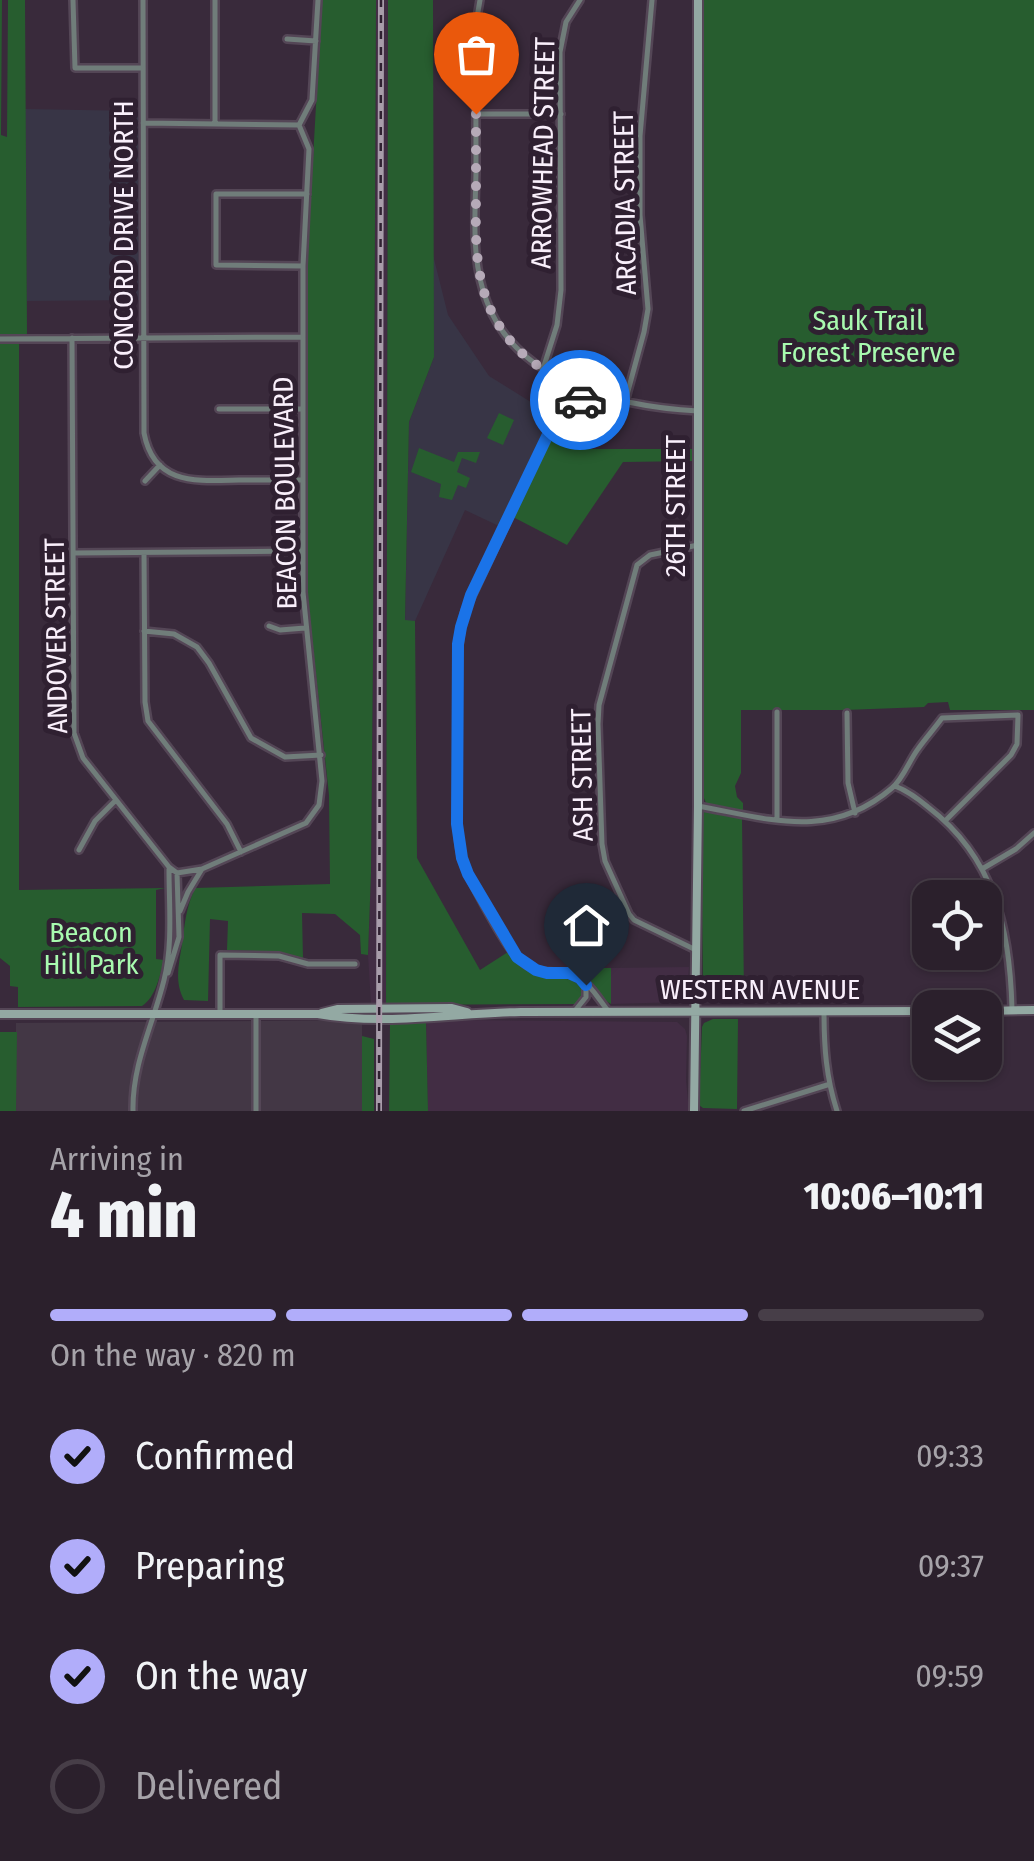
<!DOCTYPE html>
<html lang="en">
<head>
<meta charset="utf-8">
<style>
  :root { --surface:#2b202c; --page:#372d38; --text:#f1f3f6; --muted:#a6a3a9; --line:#473e48; --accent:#b1adfa }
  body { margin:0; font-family:"Fira Sans Condensed",sans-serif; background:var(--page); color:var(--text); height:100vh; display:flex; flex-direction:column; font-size:38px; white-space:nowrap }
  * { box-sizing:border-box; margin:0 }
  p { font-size:32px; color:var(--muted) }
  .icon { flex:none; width:55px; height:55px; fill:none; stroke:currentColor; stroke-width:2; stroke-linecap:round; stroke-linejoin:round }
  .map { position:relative; height:1111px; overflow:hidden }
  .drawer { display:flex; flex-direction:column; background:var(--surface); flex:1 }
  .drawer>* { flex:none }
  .buttons { position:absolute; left:912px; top:880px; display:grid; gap:20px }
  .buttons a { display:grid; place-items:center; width:90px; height:90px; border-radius:20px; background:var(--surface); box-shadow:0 2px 8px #0004,0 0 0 2px var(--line); font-size:50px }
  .pin { position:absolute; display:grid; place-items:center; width:85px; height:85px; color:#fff; margin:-102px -42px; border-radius:50% 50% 50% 0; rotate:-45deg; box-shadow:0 0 10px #0007 }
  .pin .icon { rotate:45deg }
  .courier { position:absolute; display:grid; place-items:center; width:100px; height:100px; margin:-50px; border:8px solid #1a73e8; border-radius:50%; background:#fff; color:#222; box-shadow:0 2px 12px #0007 }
  .overview em { font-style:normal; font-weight:800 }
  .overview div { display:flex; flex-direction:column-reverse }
  .overview { display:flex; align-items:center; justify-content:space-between; height:170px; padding:0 50px }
  h1 { font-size:65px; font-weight:800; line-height:75px }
  .bar { display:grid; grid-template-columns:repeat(4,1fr); gap:15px 10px; align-content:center; height:120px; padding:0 50px }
  .bar i { height:12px; border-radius:8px; background:var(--line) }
  .bar .selected { background:var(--accent) }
  .bar p { grid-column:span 4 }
  ol { padding:0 50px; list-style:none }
  li { display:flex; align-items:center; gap:30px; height:110px }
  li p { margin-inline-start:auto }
  li .icon { padding:10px; border-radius:50%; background:var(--accent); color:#111; stroke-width:4 }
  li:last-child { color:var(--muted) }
  li i { width:55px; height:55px; border:5px solid var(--line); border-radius:50% }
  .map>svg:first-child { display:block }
</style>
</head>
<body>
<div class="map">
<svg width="1034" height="1111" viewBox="0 0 1034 1111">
  <rect width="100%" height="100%" fill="#392a3b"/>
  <path fill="#422d44" d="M376 0H388L386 1005 371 1004 368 955 371 873 373 657Z
    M689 967 687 995 683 1002 611 1004V968Z
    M462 1020 677 1022 685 1029 687 1036 686 1080 689 1111H428L426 1022Z"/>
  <path fill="#433745" d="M362 1020V1111H16V1023Z"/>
  <path fill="#383546" d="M25 109 138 111 139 300 27 301Z
    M433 255 448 315 489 376 534 404 549 377 568 386 572 398 550 424 501 527 465 510 415 621H405L409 422 434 357Z"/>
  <path fill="#275d2f" d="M0 0H2L1 135 7 137 8 0H25L27 334H0Z
    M322 0H376L373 657 371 873 368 955 361 954 360 935 335 914 302 913 303 959 279 952 227 950 228 921 210 919 208 1001 184 1000C174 981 179 964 182 944 185 922 186 908 195 888L330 884 329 795 307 591V264Z
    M388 0H433L434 357 409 422 405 620 415 621 417 858 480 970 508 952C515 961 523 969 534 974 553 982 574 971 584 993L578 1004 386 1005Z
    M702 0H1034V710H950L948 702 928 703 924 707 845 710H741V773L735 786 737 797 743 803V811L706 803 701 791Z
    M0 344H19V890L165 888 156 890V959L164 960C160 975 156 997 142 1006L18 1007V987L10 986V966L0 958Z
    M499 413 514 420 503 445 487 438Z
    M565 417 586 449H695V461L623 462 567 545 513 517 556 428Z
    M419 448 454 462 458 452H480L476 463 462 458 457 472 470 478 466 488 458 485 452 500 439 497 441 484 411 472Z
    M708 811 742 818 744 997 718 1000 707 997 703 987 701 816 702 813Z
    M565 968H611V1004C592 994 590 974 565 968Z
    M713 1019H738L737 1109 703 1108 699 1105 702 1027 704 1023Z
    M390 1022H426L428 1111H389Z
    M0 1032H17L16 1111H0Z
    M362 1036 374 1039V1111H362Z"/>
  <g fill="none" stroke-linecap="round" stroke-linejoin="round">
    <defs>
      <path id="street" d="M73 0 75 68H143
        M143 0 144 433C154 486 197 481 239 480 260 480 282 480 303 480
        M215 0V122
        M480 0 475 29C476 77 476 125 476 173 475 216 471 261 487 302 517 383 621 407 698 411
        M287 39 316 41
        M476 114H561
        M143 123 299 125
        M303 266 216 265V194H307
        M72 338 74 733 83 758 169 867 177 873 202 869
        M0 339 303 337
        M543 369 557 325 561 290 560 52 566 22 580 0
        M591 392 562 414 552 426 465 611C453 657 458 708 458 756 458 788 454 823 461 855 466 875 502 940 516 956 539 982 560 965 579 977 591 985 600 1001 609 1012
        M625 402 644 332 648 309 640 215V136L652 0
        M219 409H303
        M145 481 160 465
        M73 553 303 551
        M144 553 145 702 148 721 227 824 241 852
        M269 626 280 630 305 628
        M144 631 174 634 197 647 209 663 251 738 285 757 321 755
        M777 712V820
        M847 713 848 783 855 813
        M895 786C908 791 917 798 928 807 995 858 1010 929 1012 1009
        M698 806C770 819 830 841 892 788 903 779 909 761 918 749 925 739 934 729 942 718L1018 715 1017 744 1011 755 946 820
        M79 850 95 821 116 800
        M982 869 1016 849 1034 833
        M180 911 188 892 202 869 306 823 319 805 322 781 303 592V266L309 149 299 125 312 100 318 0
        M696 950 634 920 629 914 605 861 602 844 598 724 599 705 637 565 650 555 698 545
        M168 973 179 937 177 873
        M824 1011C824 1047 826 1077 837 1111
        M574 1012 586 997V988
        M220 1014V955L279 956 308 964H355
        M256 1014V1111
        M133 1111C132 1064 153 1025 164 980 173 945 169 905 169 869
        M744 1111 827 1085"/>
      <path id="secondary" d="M985 1011 1034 1010
        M322 1013 338 1009 452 1008 467 1012
        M0 1014H318C384 1026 454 1013 521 1012L930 1011
        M694 1111 698 806V0"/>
    </defs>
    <use href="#street" stroke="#544656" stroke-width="10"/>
    <use href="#secondary" stroke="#544656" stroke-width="12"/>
    <use href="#street" stroke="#707d7a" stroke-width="5"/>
    <use href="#secondary" stroke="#93a9a3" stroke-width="8"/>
    <defs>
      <path id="rail" d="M379 1111 381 0"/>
    </defs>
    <use href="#rail" stroke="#a89caa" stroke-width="6"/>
    <use href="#rail" stroke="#2f2031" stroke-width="2.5" stroke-dasharray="8" stroke-linecap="butt"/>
  </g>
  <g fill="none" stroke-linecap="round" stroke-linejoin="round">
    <path stroke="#b6aab8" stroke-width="10" stroke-dasharray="0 18" d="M476 114C476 142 476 171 476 199 475 259 476 311 524 355 542 372 569 381 591 392L580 400"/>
    <path stroke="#1a73e8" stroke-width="12" d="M580 400 562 414 552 426 471 595 461 627 458 644 457 824 462 858 468 874 517 957 536 970 547 973H569L580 978 586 985"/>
  </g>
  <g text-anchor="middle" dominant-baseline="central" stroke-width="10" stroke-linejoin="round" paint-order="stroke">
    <g font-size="28" fill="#f9effb" stroke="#2f2031">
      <text transform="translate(543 153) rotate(-89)">ARROWHEAD STREET</text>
      <text transform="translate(625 203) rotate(-91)">ARCADIA STREET</text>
      <text transform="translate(123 235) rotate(-90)">CONCORD DRIVE NORTH</text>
      <text transform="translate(285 493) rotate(-91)">BEACON BOULEVARD</text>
      <text transform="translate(675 506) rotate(-90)">26TH STREET</text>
      <text transform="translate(56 636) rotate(-91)">ANDOVER STREET</text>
      <text transform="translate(582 775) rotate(-91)">ASH STREET</text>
      <text x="760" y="989">WESTERN AVENUE</text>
    </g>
    <g font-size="28" fill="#a8faaf" stroke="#2f2031">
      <text x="868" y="320">Sauk Trail<tspan x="868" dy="32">Forest Preserve</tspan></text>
      <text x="91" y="932">Beacon<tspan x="91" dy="32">Hill Park</tspan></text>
    </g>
  </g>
</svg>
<div class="buttons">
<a><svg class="icon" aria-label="locate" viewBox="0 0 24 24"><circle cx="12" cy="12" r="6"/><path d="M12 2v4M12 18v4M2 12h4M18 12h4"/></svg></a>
<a><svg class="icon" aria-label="layers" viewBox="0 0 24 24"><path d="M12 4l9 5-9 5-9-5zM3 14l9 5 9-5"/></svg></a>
</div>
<div class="pin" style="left:476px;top:114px;background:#ea580c"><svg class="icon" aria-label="bag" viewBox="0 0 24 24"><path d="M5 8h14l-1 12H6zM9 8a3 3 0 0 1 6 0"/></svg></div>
<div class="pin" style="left:586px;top:985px;background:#1f2937"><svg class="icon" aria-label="home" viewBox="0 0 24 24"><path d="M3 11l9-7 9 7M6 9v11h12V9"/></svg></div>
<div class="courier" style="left:580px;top:400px"><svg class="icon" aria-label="car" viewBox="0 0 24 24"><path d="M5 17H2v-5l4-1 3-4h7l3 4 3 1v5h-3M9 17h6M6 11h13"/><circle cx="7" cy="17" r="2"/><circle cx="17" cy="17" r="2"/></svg></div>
</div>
<section class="drawer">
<div class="overview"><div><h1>4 min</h1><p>Arriving in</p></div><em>10:06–10:11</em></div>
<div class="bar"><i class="selected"></i><i class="selected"></i><i class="selected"></i><i></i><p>On the way · 820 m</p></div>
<ol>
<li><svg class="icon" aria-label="check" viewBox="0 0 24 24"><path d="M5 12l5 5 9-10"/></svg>Confirmed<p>09:33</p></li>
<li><svg class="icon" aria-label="check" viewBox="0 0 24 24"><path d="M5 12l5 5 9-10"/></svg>Preparing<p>09:37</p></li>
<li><svg class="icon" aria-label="check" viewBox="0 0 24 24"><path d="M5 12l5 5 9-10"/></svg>On the way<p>09:59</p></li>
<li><i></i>Delivered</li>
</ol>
</section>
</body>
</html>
